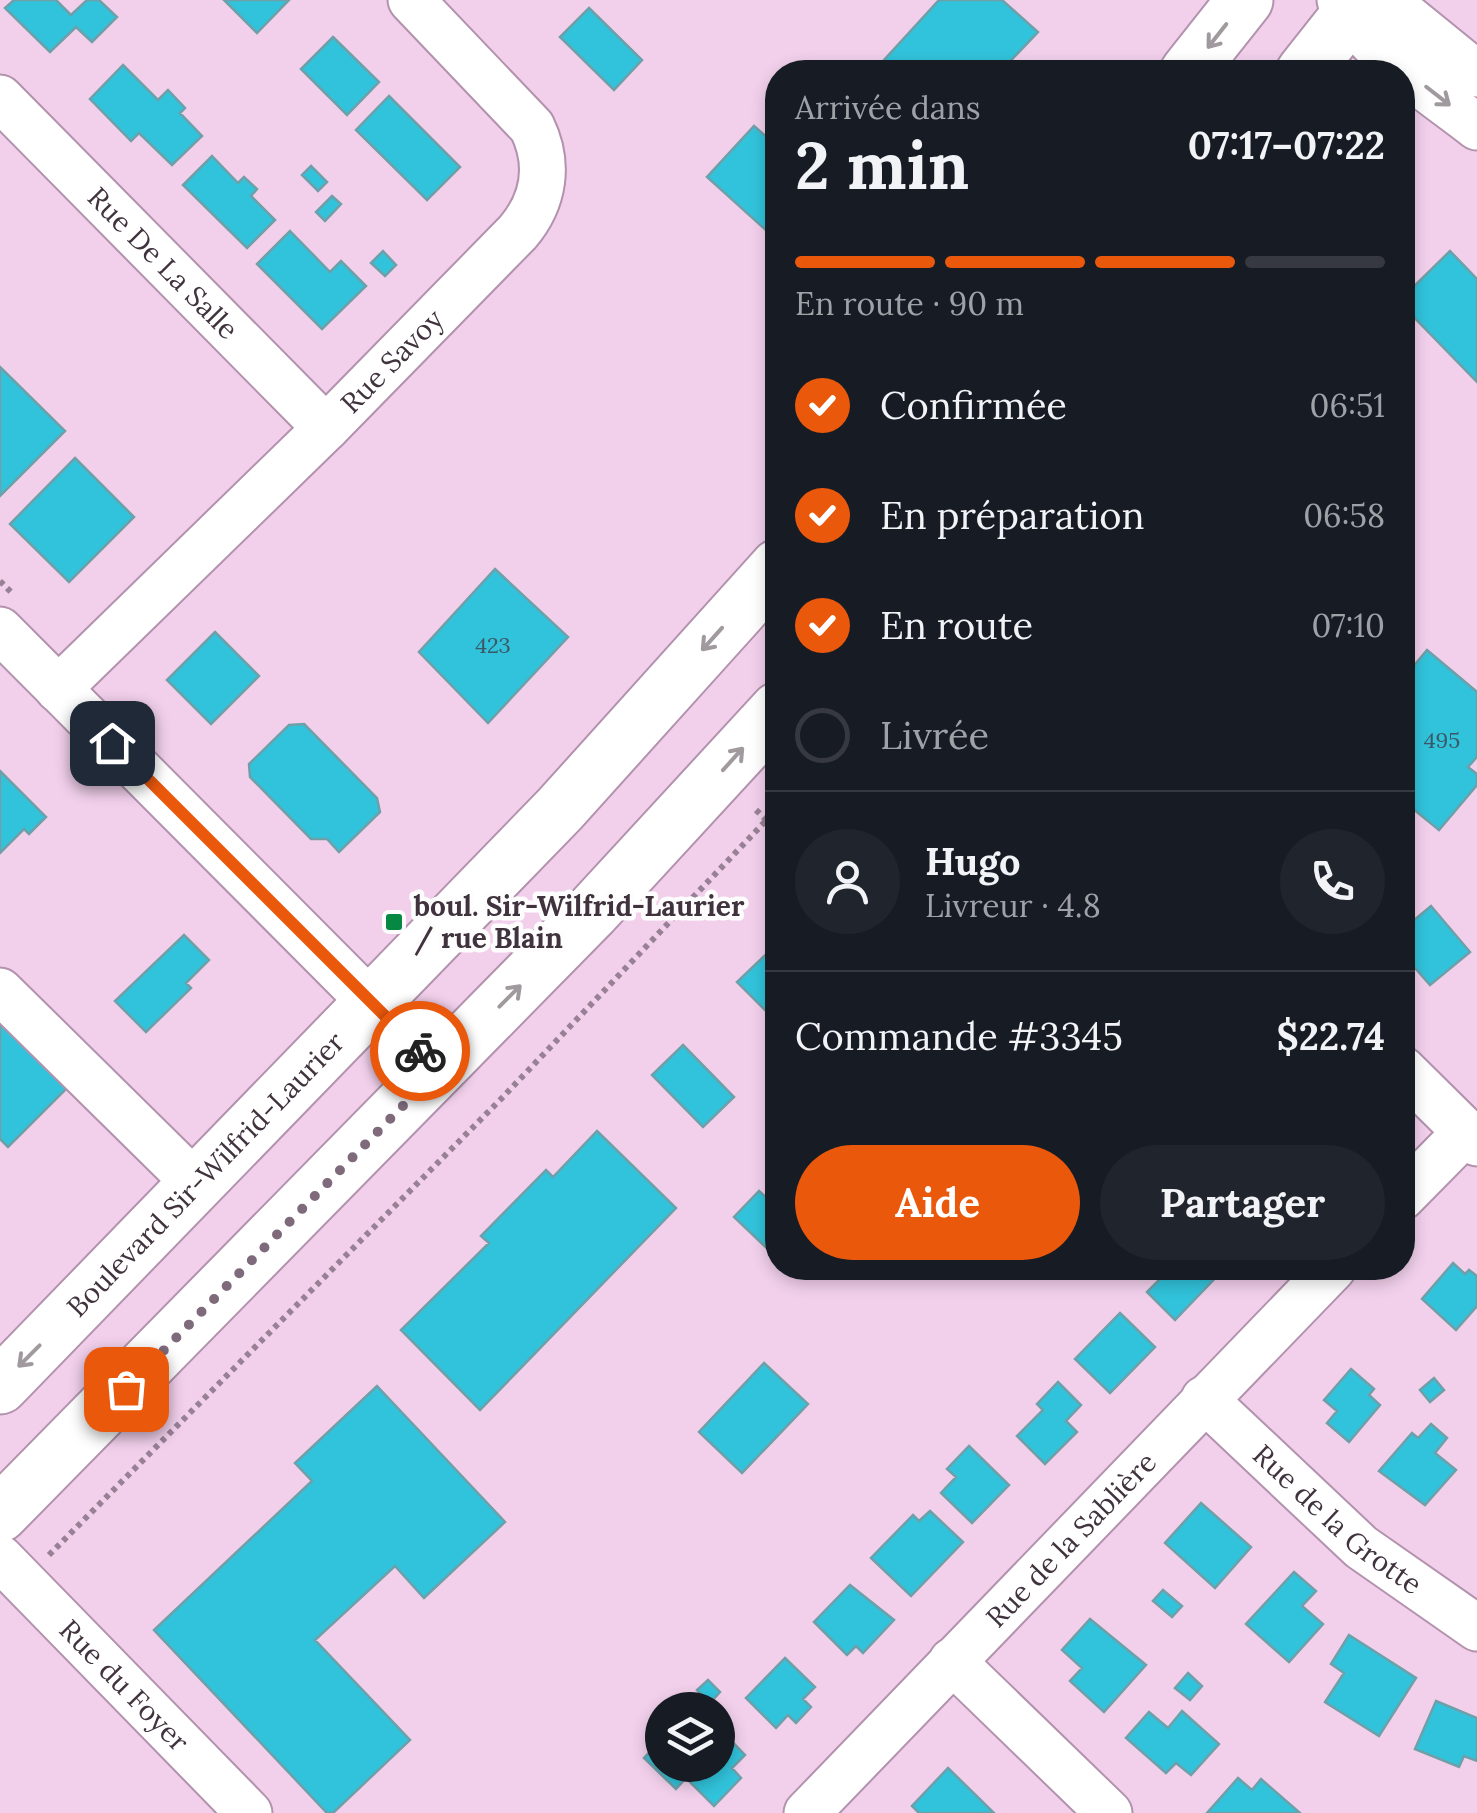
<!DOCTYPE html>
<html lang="fr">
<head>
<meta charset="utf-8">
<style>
  :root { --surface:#171b24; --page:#20242c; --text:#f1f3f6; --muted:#9ea1a6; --line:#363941; --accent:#ea580c }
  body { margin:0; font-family:Lora,serif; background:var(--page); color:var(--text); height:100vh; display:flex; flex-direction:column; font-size:38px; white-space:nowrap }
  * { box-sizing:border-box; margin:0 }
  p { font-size:32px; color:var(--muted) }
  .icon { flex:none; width:55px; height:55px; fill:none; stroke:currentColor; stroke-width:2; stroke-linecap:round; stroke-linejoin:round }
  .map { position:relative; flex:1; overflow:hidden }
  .drawer { position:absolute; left:765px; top:60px; width:650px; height:1220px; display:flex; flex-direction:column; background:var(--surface); border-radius:40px; box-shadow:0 5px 15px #0003 }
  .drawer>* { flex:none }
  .fabs { position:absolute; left:645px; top:1692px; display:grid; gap:20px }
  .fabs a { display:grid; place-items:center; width:90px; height:90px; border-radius:50%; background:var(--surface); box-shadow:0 5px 15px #0003; font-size:50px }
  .pin { position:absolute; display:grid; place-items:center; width:85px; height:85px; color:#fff; margin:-42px; border-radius:20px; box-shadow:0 5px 15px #0006 }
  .courier { position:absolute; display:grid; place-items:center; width:100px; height:100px; margin:-50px; border:8px solid #ea580c; border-radius:50%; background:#fff; color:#222; box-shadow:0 2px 12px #0007 }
  .head em { font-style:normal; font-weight:700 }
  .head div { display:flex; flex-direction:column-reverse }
  .head { display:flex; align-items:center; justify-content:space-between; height:170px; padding:0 30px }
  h1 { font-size:65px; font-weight:700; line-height:75px }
  .bar { display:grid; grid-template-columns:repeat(4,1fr); gap:15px 10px; align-content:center; height:120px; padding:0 30px }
  .bar i { height:12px; border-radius:8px; background:var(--line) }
  .bar .selected { background:var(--accent) }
  .bar p { grid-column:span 4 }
  .line { display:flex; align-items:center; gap:25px; padding:0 30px; border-top:2px solid var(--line) }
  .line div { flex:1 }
  .round { display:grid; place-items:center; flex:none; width:105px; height:105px; border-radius:52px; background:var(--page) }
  ol { padding:0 30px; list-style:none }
  li { display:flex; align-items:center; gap:30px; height:110px }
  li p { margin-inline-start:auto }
  li .icon { padding:10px; border-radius:50%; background:var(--accent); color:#fff; stroke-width:4 }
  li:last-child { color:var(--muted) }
  li i { width:55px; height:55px; border:5px solid var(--line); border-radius:50% }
  .action { display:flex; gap:20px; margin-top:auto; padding:20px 30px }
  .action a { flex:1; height:115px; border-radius:60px; background:var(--accent); color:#fff; font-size:40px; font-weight:700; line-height:115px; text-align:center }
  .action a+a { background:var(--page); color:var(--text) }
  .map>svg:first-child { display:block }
</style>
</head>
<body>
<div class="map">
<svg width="1477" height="1813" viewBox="0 0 1477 1813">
  <rect width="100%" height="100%" fill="#f2d0ec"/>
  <path fill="#31c3db" stroke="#6f9fa8" stroke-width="2.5" d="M14 0H56L71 15 87 0H99L117 17 92 42 76 27 50 52 5 8Z
    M224 0H289L257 33Z
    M939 0H1002L1038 32 1000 72H873Z
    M589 8 642 60 614 90 560 37Z
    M333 37 379 82 347 115 301 69Z
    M123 65 158 100 168 90 185 108 180 113 202 136 172 165 139 133 131 141 90 99Z
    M389 96 460 167 427 200 356 130Z
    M754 126 778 147V241L707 177Z
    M212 156 238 183 244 177 257 189 251 196 275 220 247 248 183 185Z
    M311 166 327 182 318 191 302 175Z
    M332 196 341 204 325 221 316 212Z
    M290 231 330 272 341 261 366 286 322 329 257 264Z
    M383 251 396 265 385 276 371 263Z
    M1450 251 1477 279V382L1402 305V298Z
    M0 367 65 431 0 496Z
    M75 458 134 517 69 582 10 524Z
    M495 569 568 637 488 723 419 652Z
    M215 632 259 676 211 724 167 680Z
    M1427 650 1477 692V757L1468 767 1477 774V785L1439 830 1402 800V756L1412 744 1402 736V680Z
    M304 724 377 798 380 812 339 852 327 839H311L250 777 249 764 289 725Z
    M0 771 46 817 29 834 24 829 0 853Z
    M1431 906 1470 952 1430 985 1402 953V930Z
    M184 935 209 960 186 983 191 988 146 1032 115 1001Z
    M778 943V1023L737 982Z
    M0 1013 74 1081 8 1147 0 1139Z
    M683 1045 734 1097 703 1127 652 1075Z
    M597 1131 676 1208 480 1410 401 1330 489 1243 481 1236 546 1170 553 1177Z
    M759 1191 778 1208V1248L772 1253 734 1217Z
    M1453 1263 1465 1274 1469 1270 1477 1276V1306L1456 1330 1422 1299Z
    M1171 1268 1222 1271 1175 1320 1147 1292Z
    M1120 1313 1155 1347 1110 1393 1075 1359Z
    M764 1363 808 1404 742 1473 699 1432Z
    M1351 1369 1374 1389 1369 1395 1380 1405 1349 1442 1327 1423 1337 1411 1324 1400Z
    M1434 1378 1444 1390 1430 1402 1420 1390Z
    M1058 1382 1081 1405 1066 1421 1077 1432 1045 1464 1017 1436 1043 1410 1037 1404Z
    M377 1386 505 1522 424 1598 395 1566 315 1640 410 1740 333 1813H327L154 1630 312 1481 295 1463Z
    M1431 1424 1447 1438 1435 1453 1456 1470 1425 1505 1379 1471 1412 1433 1418 1438Z
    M969 1446 1009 1485 972 1523 941 1493 956 1477 947 1469Z
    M1201 1503 1251 1547 1215 1588 1165 1543Z
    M930 1511 963 1542 911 1596 871 1558 913 1515 919 1521Z
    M1294 1572 1316 1591 1302 1606 1323 1624 1289 1662 1246 1624Z
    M850 1585 894 1620 863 1653 856 1646 847 1655 814 1622Z
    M1163 1590 1182 1606 1172 1617 1153 1601Z
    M1090 1619 1146 1665 1104 1712 1070 1681 1082 1668 1062 1650Z
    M1349 1635 1416 1678 1379 1736 1325 1702 1344 1673 1331 1664Z
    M785 1658 815 1687 803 1699 811 1707 796 1723 788 1715 776 1728 746 1698Z
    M1188 1673 1202 1686 1190 1700 1175 1688Z
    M708 1680 720 1692 710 1703 697 1690Z
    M1436 1701 1477 1718V1761L1464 1756 1459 1767 1415 1749Z
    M1182 1711 1219 1744 1191 1775 1176 1763 1166 1773 1126 1738 1149 1712 1168 1728Z
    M718 1727 745 1755 732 1768 741 1778 714 1806 686 1778 676 1789 644 1758 662 1739V1765H718Z
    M948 1768 994 1813H919L912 1806Z
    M1238 1778 1252 1790 1261 1779 1300 1813H1207Z"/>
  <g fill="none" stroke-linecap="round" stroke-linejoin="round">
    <defs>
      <g id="minor">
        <path d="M1340 0C1369 53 1430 90 1477 127"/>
        <path d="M1386 0 1477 74"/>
        <path id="s1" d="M0 98 326 428"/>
        <path d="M0 630 438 1070"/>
        <path id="s2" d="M58 689 326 428 518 232C544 201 550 164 532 127L411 0"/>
        <path d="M0 991 197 1185"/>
        <path d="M1402 1069 1477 1143"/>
        <path d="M1402 1197 1466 1132"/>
        <path id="s3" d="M1204 1399 1361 1547 1477 1628"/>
        <path id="s4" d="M0 1558 249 1813"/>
        <path d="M952 1661 1109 1813"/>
        <path id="s5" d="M807 1813 1333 1268"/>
      </g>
      <g id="major">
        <path d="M1188 72 1245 0"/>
        <path d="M1304 72 1361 0"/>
        <path id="s6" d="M0 1386 560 809 778 567"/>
        <path d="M0 1514 591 913 778 710"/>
      </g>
    </defs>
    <use href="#minor" stroke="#b292ad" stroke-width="49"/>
    <use href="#major" stroke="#b292ad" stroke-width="59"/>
    <path stroke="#998195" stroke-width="6" stroke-dasharray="5 5" stroke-linecap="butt" d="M0 581 13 594
      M1402 752 1410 746
      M756 810 778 831
      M1402 814 1409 806
      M49 1555 500 1100 778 808"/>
    <use href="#minor" stroke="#fff" stroke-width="45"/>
    <use href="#major" stroke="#fff" stroke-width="55"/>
  </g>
  <defs><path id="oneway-shaft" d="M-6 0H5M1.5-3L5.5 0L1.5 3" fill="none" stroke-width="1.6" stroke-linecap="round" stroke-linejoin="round" transform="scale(2.5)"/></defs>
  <g stroke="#a0999e">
    <use href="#oneway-shaft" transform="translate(1217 36) rotate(128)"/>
    <use href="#oneway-shaft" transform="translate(1438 96) rotate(38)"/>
    <use href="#oneway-shaft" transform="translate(712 639) rotate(132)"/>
    <use href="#oneway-shaft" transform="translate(733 759) rotate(-48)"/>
    <use href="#oneway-shaft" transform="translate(510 996) rotate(-45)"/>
    <use href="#oneway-shaft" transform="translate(29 1356) rotate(135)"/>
  </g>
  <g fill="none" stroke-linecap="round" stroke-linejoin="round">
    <path stroke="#7e6a7b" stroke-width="10" stroke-dasharray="0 18" d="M126 1389 438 1070 420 1051"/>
    <path stroke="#ea580c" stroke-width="12" d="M112 743 420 1051"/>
  </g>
  <rect fill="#068843" stroke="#fdfdfd" stroke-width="4" x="384" y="912" width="20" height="20" rx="5"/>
  <g text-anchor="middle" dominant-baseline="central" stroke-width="9" stroke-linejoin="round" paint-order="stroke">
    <g font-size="22" fill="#3c5765">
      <text x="493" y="645">423</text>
      <text x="1442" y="740">495</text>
    </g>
    <g font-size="28" fill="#40333e" stroke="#fdfdfd">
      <text stroke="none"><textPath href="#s1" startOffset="232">Rue De La Salle</textPath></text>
      <text stroke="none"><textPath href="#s2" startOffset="468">Rue Savoy</textPath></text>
      <text stroke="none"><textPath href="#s6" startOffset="295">Boulevard Sir-Wilfrid-Laurier</textPath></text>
      <text stroke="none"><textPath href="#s3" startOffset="180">Rue de la Grotte</textPath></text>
      <text stroke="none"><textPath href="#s5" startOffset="380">Rue de la Sablière</textPath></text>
      <text stroke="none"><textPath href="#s4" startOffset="178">Rue du Foyer</textPath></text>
    </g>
    <g font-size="28" font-weight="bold" fill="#40333e" stroke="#fdfdfd" text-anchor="start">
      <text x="414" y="906">boul. Sir-Wilfrid-Laurier<tspan x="414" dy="32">/ rue Blain</tspan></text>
    </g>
  </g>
</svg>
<div class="fabs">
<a><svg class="icon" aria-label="layers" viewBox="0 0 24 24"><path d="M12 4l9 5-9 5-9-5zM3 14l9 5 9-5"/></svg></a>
</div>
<div class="pin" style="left:126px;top:1389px;background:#ea580c"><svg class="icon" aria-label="bag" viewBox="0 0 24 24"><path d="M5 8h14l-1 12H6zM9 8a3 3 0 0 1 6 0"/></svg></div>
<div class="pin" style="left:112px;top:743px;background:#1f2937"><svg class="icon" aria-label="home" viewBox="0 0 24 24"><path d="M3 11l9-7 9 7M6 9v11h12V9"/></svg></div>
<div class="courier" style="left:420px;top:1051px"><svg class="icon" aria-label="bike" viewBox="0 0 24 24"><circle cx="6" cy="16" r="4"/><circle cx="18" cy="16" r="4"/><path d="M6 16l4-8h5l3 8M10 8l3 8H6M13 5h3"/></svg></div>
<section class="drawer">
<div class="head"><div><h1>2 min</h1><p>Arrivée dans</p></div><em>07:17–07:22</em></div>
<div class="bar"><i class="selected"></i><i class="selected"></i><i class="selected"></i><i></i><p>En route · 90 m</p></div>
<ol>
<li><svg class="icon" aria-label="check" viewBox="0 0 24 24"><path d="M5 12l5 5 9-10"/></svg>Confirmée<p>06:51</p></li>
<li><svg class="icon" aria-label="check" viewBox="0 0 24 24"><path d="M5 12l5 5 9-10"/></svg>En préparation<p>06:58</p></li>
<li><svg class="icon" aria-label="check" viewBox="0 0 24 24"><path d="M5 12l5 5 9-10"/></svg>En route<p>07:10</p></li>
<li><i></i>Livrée</li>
</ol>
<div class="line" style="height:180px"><a class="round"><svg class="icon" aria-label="person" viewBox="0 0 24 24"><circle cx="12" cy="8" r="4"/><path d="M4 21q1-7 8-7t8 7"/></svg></a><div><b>Hugo</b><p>Livreur · 4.8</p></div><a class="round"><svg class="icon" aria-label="phone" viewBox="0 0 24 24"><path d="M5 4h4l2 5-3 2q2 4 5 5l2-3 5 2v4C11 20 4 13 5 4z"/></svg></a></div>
<div class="line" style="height:130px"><div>Commande #3345</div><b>$22.74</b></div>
<div class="action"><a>Aide</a><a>Partager</a></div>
</section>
</div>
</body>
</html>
